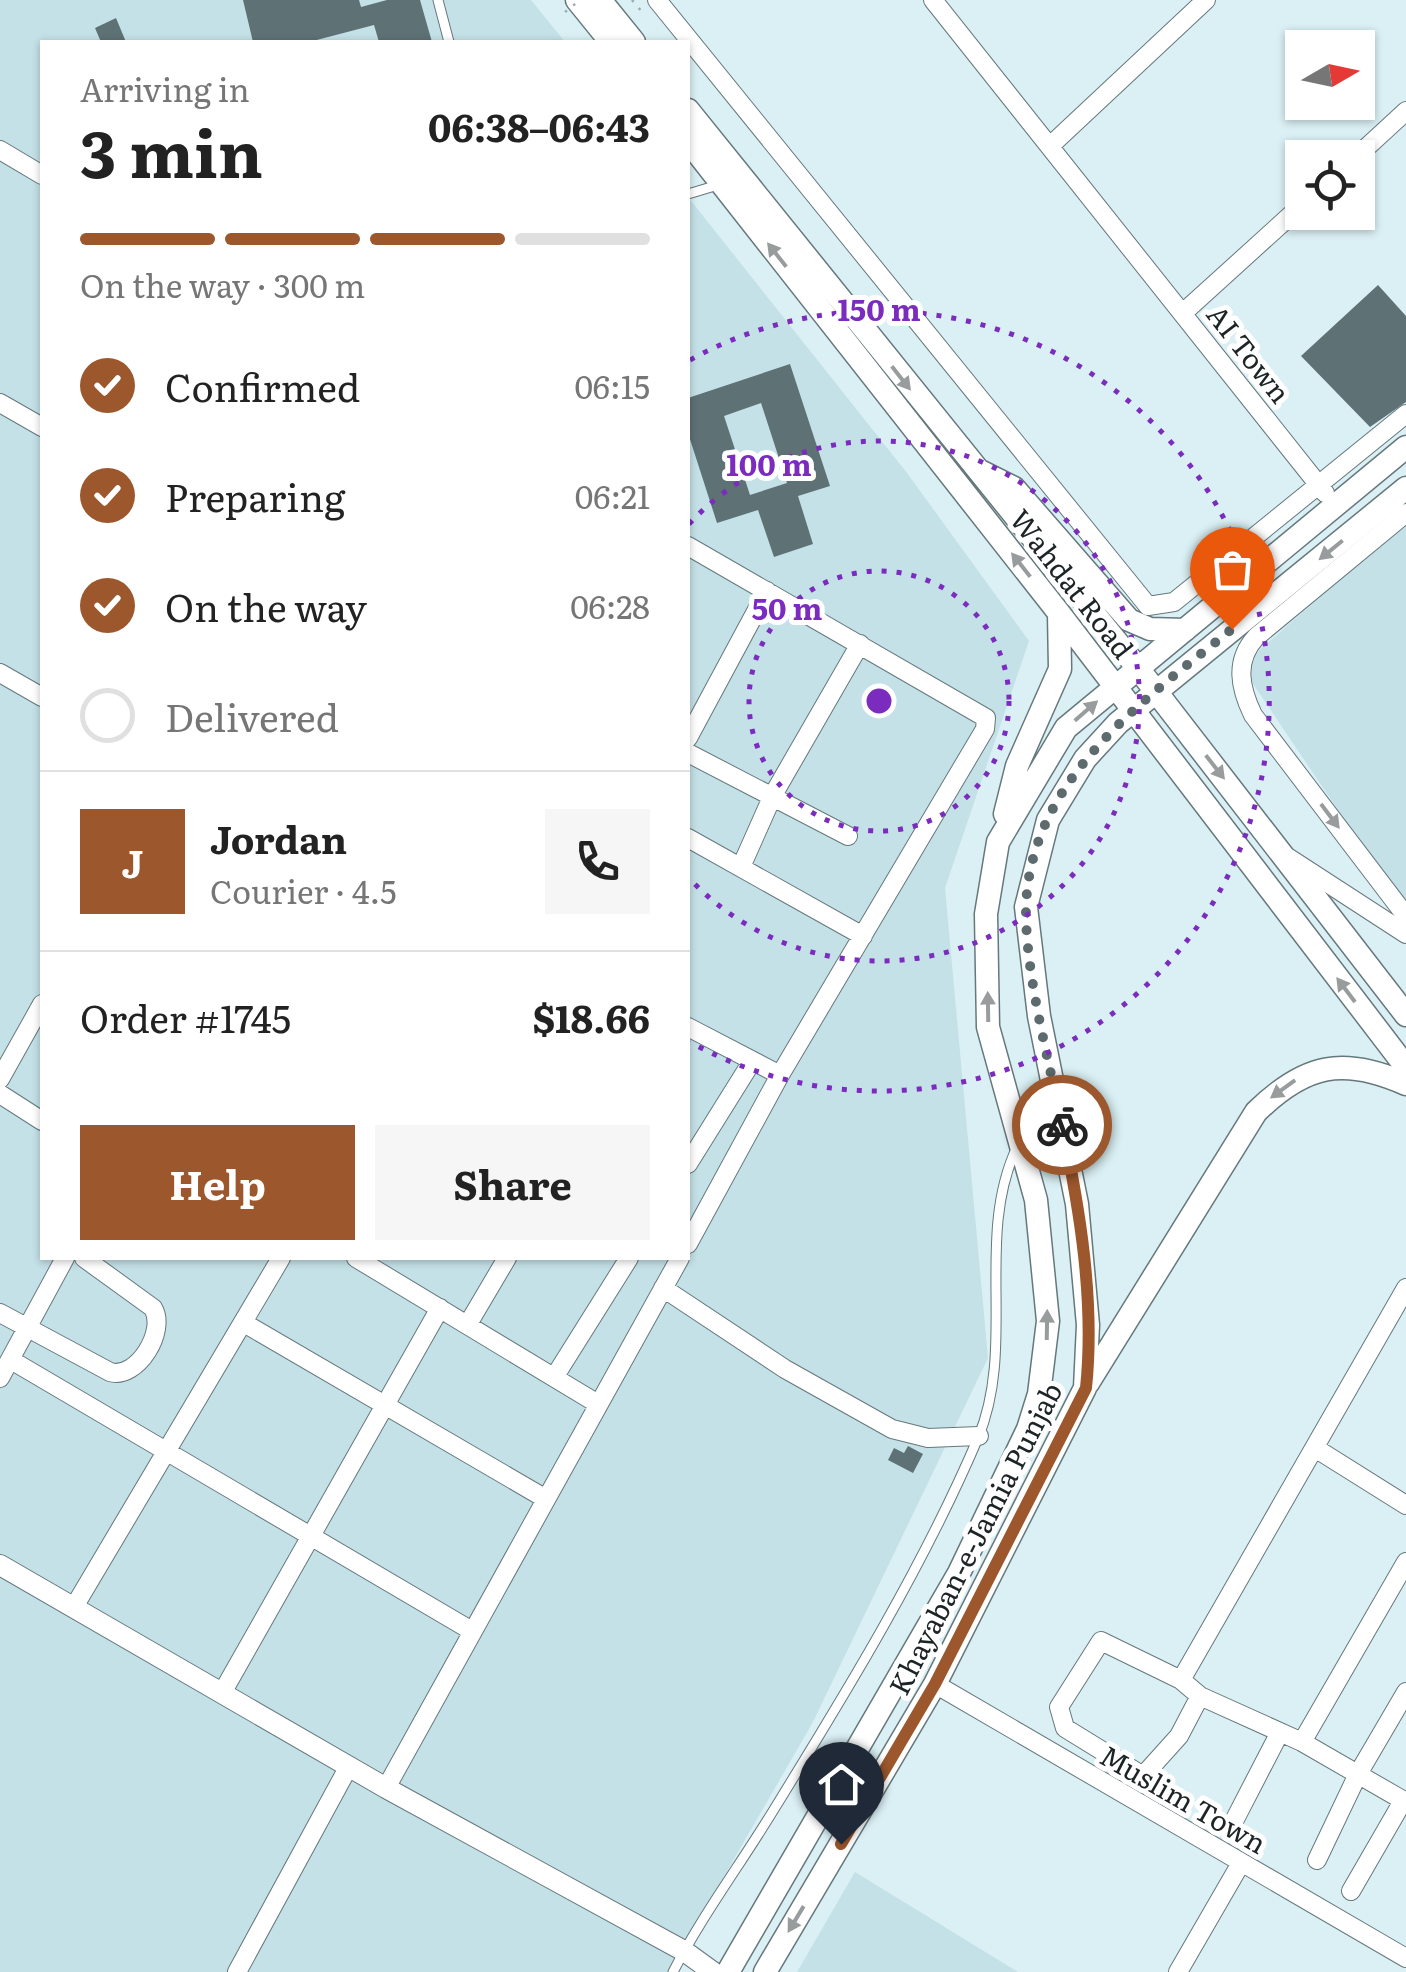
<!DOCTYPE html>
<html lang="en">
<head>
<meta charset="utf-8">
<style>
  :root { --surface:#fff; --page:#f6f6f6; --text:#222; --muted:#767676; --line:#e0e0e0; --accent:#9c572c }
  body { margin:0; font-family:Literata,serif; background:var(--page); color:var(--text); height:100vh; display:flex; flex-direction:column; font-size:38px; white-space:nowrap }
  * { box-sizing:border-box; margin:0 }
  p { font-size:32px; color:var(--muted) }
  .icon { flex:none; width:55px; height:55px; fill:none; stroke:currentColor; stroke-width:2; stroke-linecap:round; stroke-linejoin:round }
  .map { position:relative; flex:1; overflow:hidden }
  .side { position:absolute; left:40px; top:40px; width:650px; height:1220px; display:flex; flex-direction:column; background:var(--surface); border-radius:0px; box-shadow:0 2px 8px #0004 }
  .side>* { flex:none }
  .needle { width:65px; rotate:81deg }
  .fabs { position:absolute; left:1285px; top:30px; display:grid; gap:20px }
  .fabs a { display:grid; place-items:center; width:90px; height:90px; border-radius:0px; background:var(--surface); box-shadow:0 2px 8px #0004; font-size:50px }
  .pin { position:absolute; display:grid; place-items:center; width:85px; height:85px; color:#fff; margin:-102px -42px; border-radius:50% 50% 50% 0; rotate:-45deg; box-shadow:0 0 10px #0007 }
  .pin .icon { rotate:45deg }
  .courier { position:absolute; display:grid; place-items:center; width:100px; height:100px; margin:-50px; border:8px solid #9c572c; border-radius:50%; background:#fff; color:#222; box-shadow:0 2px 12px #0007 }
  .overview em { font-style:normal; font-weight:700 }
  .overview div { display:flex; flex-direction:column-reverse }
  .overview { display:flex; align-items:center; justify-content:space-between; height:170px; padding:0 40px }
  h1 { font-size:65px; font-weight:700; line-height:75px }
  .bar { display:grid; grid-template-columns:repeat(4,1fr); gap:15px 10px; align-content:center; height:120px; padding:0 40px }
  .bar i { height:12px; border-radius:8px; background:var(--line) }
  .bar .current { background:var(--accent) }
  .bar p { grid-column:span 4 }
  .line { display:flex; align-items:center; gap:25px; padding:0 40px; border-top:2px solid var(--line) }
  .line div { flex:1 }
  .round { display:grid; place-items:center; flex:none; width:105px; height:105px; border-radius:0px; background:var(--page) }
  ol { padding:0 40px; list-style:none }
  li { display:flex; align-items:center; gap:30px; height:110px }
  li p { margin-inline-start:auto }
  li .icon { padding:10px; border-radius:50%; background:var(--accent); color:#fff; stroke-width:4 }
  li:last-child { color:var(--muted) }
  li i { width:55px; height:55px; border:5px solid var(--line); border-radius:50% }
  .button { display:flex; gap:20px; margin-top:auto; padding:20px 40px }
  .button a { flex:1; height:115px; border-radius:0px; background:var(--accent); color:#fff; font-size:40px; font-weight:700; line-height:115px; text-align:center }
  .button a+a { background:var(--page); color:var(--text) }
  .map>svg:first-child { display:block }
</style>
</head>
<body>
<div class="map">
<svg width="1406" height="1972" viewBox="0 0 1406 1972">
  <rect width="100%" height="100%" fill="#daf0f4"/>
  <path fill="#c4e1e7" d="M0 0H531L565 42H42V1258H688V197L907 473 1029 641 945 888 988 1358 813 1722 669 1972H0Z
    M1406 522V911L1241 666Z
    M855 1872 1018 1972H797Z"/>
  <path fill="#5e7175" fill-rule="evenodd" d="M243 0H359L361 7 387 0H420L432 42H379L374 25 309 42H253Z
    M116 18 126 42H101L95 28Z
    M1378 285 1406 316V402L1370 427 1301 356Z
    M790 364 830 486 798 496 813 544 774 557 758 510 717 523 688 433V398ZM761 403 787 483 750 495 724 416Z
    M908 1446 923 1454 913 1473 888 1460 894 1448 904 1453Z"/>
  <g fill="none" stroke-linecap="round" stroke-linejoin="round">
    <defs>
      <path id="service" d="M438 0 449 42
        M688 194 718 185
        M673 1972C702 1916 740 1865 773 1811 847 1691 923 1567 978 1438 1017 1345 974 1238 1017 1147"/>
      <path id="minor" d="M657 0 1148 606 1174 602 1406 414
        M933 0 1325 493
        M1050 146 1206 0
        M0 150 42 175
        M1355 158 1406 111
        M1184 312 1302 205
        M0 403 42 427
        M1406 513 1256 637C1234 661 1240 688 1253 715L1406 916
        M688 546 986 718 985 729 780 1075 688 1244
        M0 673 42 697
        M688 738 767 591
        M688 753 848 836
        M688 838 863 936
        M1289 858 1406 934
        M741 867 773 795 860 644
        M688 1027 780 1075
        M0 1079 42 1004
        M0 1094 42 1121
        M688 1164 751 1063
        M356 1258 598 1404
        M663 1288 785 1369 892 1429 928 1438 979 1436
        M0 1313 110 1372C137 1380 167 1331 153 1308L84 1258
        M244 1323 546 1499
        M468 1324 507 1258
        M11 1360 472 1631
        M555 1376 629 1258
        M0 1378 65 1258
        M1315 1448 1406 1505
        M74 1607 281 1258
        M1181 1680 1406 1288
        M935 1684 1406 1958
        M222 1693 440 1308
        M1200 1696 1179 1736 1143 1776 1065 1728 1059 1707 1101 1641 1181 1680 1200 1696 1302 1742 1406 1802
        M1302 1742 1406 1562
        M386 1788 680 1258
        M1233 1823 1280 1732
        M1317 1860 1358 1774 1406 1692
        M1351 1891 1403 1801
        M237 1972 349 1766
        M1178 1972 1241 1863"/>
      <path id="tertiary" d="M0 1565 386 1788 684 1951 713 1972"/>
      <path id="secondary" d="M577 0 611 42
        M600 0 634 42
        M688 110 1137 667 1406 1015
        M688 141 1059 613 1406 1067
        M982 472 1014 488 1129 620 1150 629 1185 630
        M1005 814 1017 766 1060 669 1059 613
        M1088 1383 1256 1112C1305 1064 1343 1056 1406 1084
        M728 1972 959 1573 1028 1429 1039 1394 1048 1321 1036 1200 988 1027 986 914 998 842 1066 728 1406 447
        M765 1972 935 1684 1085 1388 1088 1325 1077 1204 1039 1016 1026 907 1048 820 1085 759 1118 723 1406 488"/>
    </defs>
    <use href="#service" stroke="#65787c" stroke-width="11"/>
    <use href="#minor" stroke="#65787c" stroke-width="20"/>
    <use href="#tertiary" stroke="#65787c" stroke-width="22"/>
    <use href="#secondary" stroke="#65787c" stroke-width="25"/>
    <path stroke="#9cadb0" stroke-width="2.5" stroke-dasharray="2.5 8" stroke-linecap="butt" d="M632 0 642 12 639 14"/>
    <use href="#service" stroke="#fff" stroke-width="9"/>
    <use href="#minor" stroke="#fff" stroke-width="18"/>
    <use href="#tertiary" stroke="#fff" stroke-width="20"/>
    <use href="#secondary" stroke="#fff" stroke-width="22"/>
    <path stroke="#9cadb0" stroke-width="2.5" stroke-dasharray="2.5 8" stroke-linecap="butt" d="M565 12 580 0"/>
  </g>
  <defs><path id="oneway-solid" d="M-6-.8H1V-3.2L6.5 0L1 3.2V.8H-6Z" transform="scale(2.5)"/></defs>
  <g fill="#999c9d">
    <use href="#oneway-solid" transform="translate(777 255) rotate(-128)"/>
    <use href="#oneway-solid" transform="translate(901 378) rotate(52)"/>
    <use href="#oneway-solid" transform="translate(1331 550) rotate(141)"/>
    <use href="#oneway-solid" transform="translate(1021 565) rotate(-128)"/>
    <use href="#oneway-solid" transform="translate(1086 711) rotate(-41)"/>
    <use href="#oneway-solid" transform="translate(1215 767) rotate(52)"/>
    <use href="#oneway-solid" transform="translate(1330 816) rotate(53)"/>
    <use href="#oneway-solid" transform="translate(1346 990) rotate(-127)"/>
    <use href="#oneway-solid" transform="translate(988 1007) rotate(-91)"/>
    <use href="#oneway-solid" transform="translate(1283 1089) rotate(144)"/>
    <use href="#oneway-solid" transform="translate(1047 1325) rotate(-89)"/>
    <use href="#oneway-solid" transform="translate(796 1919) rotate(121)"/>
  </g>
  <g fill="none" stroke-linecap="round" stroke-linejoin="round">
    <path stroke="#5e6b6e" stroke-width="10" stroke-dasharray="0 18" d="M1062 1125C1049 1060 1025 974 1026 907 1030 779 1143 701 1232 629"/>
    <path stroke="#9c572c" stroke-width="12" d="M841 1844 935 1684 1086 1388C1095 1302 1080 1210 1062 1125"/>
  </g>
  <g fill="none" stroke="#7b2cbf" stroke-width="5" stroke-dasharray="5 10">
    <circle cx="879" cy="701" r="130"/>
    <path d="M689 524A260 260 0 1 1 689 878"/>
    <path d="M690 360A390 390 0 1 1 690 1042"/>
  </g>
  <g text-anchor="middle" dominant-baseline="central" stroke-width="10" stroke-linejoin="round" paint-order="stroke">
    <g font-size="28" fill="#1c2426" stroke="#fff">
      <text transform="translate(1250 353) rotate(52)">AI Town</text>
      <text transform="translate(1073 583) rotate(52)">Wahdat Road</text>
      <text transform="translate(974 1538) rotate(-63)">Khayaban-e-Jamia Punjab</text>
      <text transform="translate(1184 1798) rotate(30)">Muslim Town</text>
    </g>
  </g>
  <circle cx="879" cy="701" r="15" fill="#7b2cbf" stroke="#fff" stroke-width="5"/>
  <g font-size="30" text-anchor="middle" font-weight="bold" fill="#7b2cbf" stroke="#fff" stroke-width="10" stroke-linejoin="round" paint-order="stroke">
    <text x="879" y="321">150 m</text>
    <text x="769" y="476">100 m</text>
    <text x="787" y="620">50 m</text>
  </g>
</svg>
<div class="fabs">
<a><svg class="needle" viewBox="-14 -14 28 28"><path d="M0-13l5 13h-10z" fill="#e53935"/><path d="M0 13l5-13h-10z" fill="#767676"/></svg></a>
<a><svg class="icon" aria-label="locate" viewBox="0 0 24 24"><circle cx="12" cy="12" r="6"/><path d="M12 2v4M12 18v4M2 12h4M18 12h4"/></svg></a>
</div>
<div class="pin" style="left:1232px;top:629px;background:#ea580c"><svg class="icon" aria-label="bag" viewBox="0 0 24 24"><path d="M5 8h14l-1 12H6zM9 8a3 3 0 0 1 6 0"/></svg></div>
<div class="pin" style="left:841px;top:1844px;background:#1f2937"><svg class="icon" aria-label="home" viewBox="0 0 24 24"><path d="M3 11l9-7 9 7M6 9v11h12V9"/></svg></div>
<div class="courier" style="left:1062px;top:1125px"><svg class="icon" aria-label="bike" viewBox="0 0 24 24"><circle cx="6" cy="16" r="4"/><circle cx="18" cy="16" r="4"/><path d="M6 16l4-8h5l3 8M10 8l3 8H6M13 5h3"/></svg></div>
<section class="side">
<div class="overview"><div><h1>3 min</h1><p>Arriving in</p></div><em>06:38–06:43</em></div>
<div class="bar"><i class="current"></i><i class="current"></i><i class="current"></i><i></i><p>On the way · 300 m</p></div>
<ol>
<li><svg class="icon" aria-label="check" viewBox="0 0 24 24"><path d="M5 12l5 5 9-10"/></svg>Confirmed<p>06:15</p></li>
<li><svg class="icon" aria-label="check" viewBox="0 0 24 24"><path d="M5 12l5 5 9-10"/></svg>Preparing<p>06:21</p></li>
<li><svg class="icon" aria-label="check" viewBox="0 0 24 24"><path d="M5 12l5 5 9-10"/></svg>On the way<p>06:28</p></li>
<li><i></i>Delivered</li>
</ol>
<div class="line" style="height:180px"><b class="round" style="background:var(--accent);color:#fff">J</b><div><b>Jordan</b><p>Courier · 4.5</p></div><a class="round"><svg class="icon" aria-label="phone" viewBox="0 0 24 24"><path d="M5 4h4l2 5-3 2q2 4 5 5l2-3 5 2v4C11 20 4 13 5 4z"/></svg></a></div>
<div class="line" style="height:130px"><div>Order #1745</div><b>$18.66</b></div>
<div class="button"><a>Help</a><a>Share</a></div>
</section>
</div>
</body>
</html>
